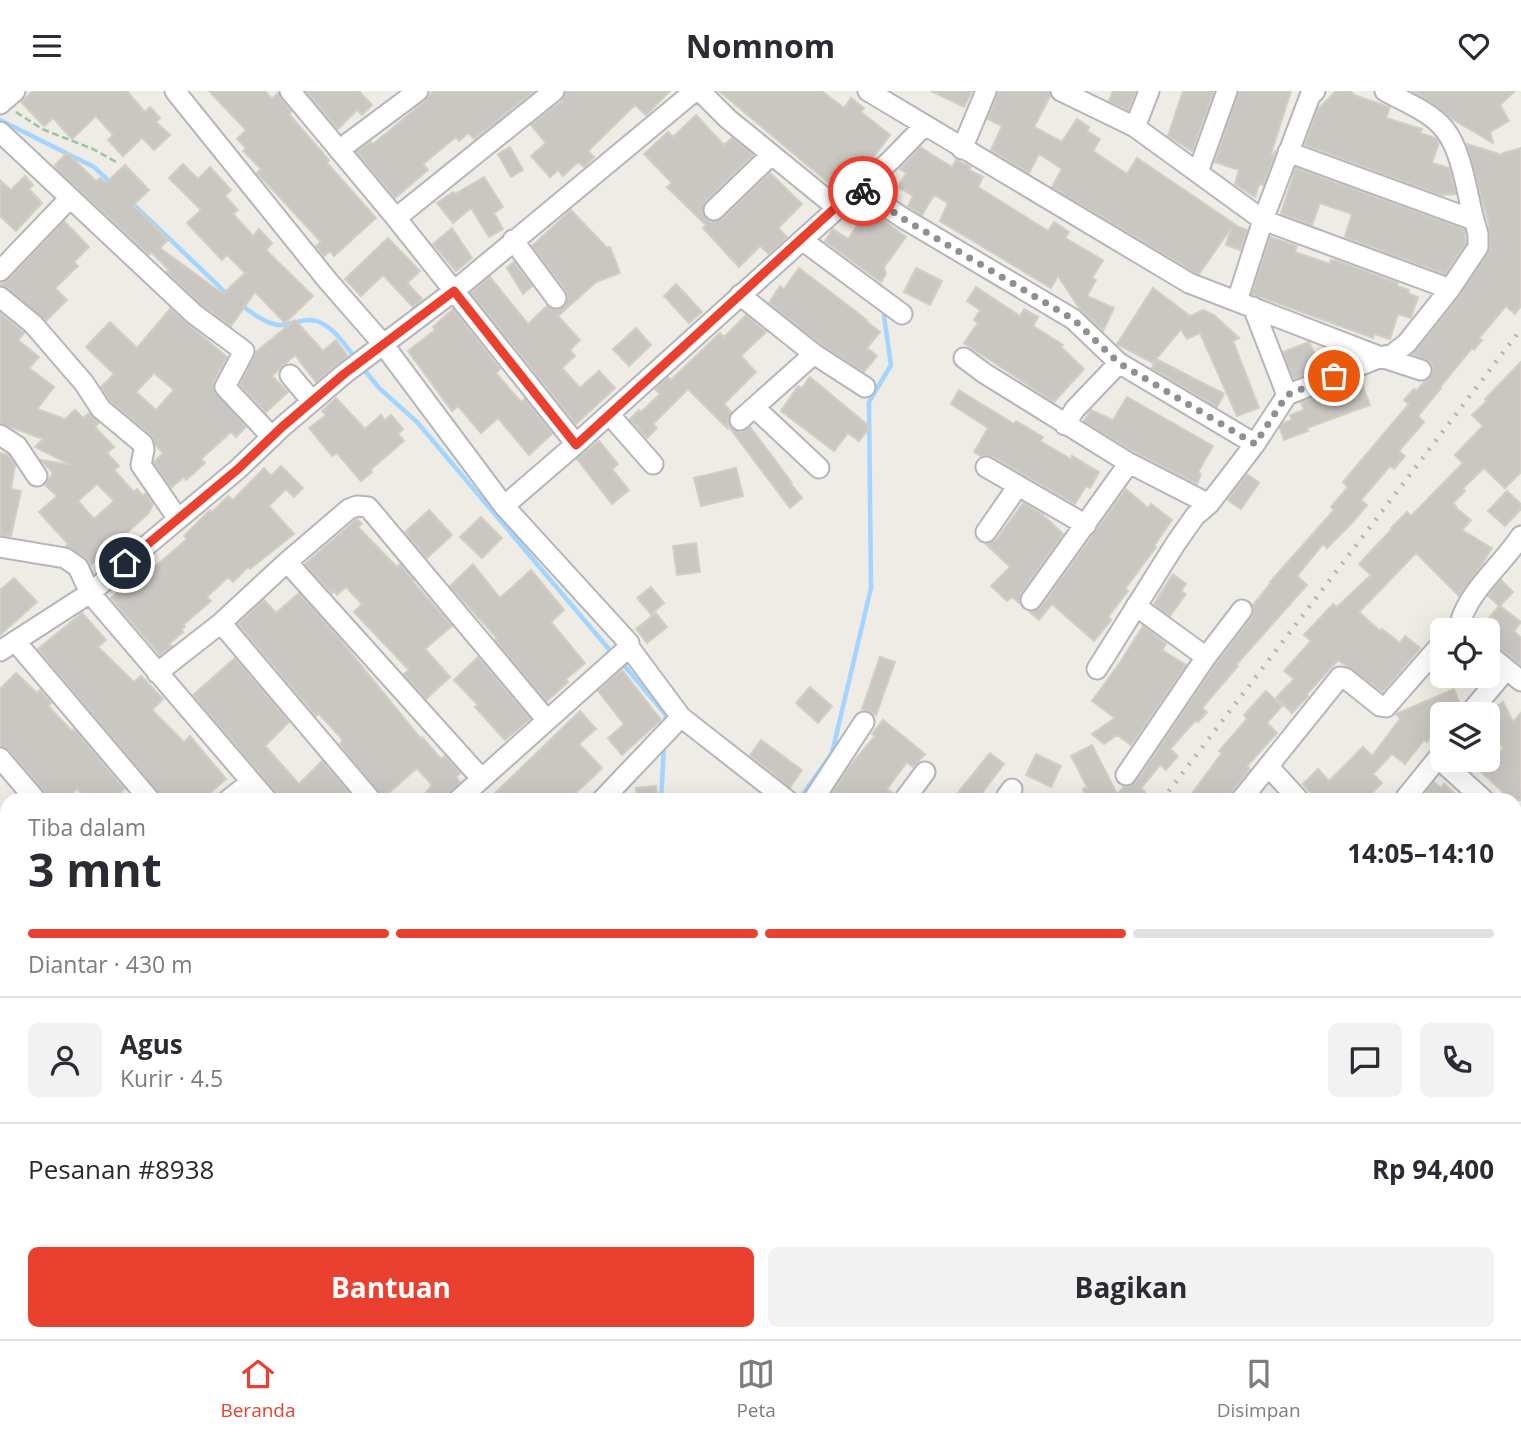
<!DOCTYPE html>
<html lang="id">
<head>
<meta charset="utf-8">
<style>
  :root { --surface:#fff; --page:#f2f2f3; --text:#2b2b33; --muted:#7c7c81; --line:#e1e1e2; --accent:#e9402f }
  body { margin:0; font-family:"Open Sans",sans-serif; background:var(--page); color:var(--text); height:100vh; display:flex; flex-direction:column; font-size:26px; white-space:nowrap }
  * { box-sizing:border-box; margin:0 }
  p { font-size:23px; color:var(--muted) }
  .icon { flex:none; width:38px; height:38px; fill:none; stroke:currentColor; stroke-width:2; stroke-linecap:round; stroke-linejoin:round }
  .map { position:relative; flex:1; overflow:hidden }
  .drawer { position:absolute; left:0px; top:702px; width:1522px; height:548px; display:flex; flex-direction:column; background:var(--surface); border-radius:21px 21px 0 0; box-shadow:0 7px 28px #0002 }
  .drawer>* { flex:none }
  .buttons { position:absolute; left:1430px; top:527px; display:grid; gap:14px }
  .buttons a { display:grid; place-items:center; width:70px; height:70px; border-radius:10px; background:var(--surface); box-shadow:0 7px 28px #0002; font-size:35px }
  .pin { position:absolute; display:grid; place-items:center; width:60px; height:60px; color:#fff; margin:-30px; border:4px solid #fff; border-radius:50%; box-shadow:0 2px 7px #0007 }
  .courier { position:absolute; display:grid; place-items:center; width:70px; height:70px; margin:-35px; border:5px solid #e9402f; border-radius:50%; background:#fff; color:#222; box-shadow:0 2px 9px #0007 }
  .head em { font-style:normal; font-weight:700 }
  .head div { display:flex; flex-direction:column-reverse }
  .head { display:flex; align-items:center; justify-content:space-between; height:119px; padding:0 28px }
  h1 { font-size:46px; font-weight:700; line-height:52px }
  .bar { display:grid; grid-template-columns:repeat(4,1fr); gap:10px 7px; align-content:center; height:84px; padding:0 28px }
  .bar i { height:9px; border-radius:5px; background:var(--line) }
  .bar .on { background:var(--accent) }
  .bar p { grid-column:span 4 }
  .line { display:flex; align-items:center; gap:18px; padding:0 28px; border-top:2px solid var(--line) }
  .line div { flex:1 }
  .round { display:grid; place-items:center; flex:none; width:74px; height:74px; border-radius:10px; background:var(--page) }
  .cta { display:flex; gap:14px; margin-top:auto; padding:14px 28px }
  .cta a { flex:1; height:80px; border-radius:10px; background:var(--accent); color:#fff; font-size:28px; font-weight:700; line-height:80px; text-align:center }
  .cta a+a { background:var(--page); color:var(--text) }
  header { display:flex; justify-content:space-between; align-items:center; height:91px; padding:0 28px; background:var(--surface); font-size:32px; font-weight:700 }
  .menu { display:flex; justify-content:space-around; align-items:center; height:98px; border-top:2px solid var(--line); background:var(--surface); font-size:19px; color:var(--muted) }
  .menu a { display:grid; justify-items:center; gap:4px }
  .menu .on { color:var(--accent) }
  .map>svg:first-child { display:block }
</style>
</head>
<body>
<header><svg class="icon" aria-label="menu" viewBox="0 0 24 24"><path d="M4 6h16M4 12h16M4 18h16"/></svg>Nomnom<svg class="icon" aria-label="heart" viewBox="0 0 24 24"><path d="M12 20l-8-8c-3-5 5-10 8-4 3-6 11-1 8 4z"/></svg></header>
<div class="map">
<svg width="1521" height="1248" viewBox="0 0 1521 1248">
  <rect width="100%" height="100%" fill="#eeece4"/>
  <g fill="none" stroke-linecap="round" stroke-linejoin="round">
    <path stroke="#a3d6ff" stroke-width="4.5" d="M0 29 94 76 111 92
      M130 110 227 203
      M240 213C251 221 264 232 278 234 289 235 300 228 311 229 331 231 345 254 356 268
      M361 275 379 297 417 331 613 563
      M622 572 666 624 665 632
      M661 709 664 655
      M799 709 832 662 871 497 869 311 891 274 883 218
      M875 1242 880 1248"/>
  </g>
  <path fill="#cac6c1" stroke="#d3cec2" stroke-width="2" fill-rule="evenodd" d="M33 0H127L145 21 150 16 160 27 156 31 170 44 154 59 142 47 123 65 108 49 113 44 96 25 72 48 53 27 44 35 21 11Z
    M209 0H265L272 8 278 2 291 21 289 23 329 69 327 72 376 127 334 165 330 160 324 165 316 155 321 151 257 82 261 78 243 60 246 57 237 48 246 39Z
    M306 0H359L372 14 362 24 357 19 338 38Z
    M433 0H534L474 48 468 42 459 50 456 46 423 73 428 79 395 107 357 61 371 51 373 53 425 10Z
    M566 0H670L646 24 635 14 588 60 594 66 584 76 578 71 563 85 558 79 550 86 531 65 546 52 531 34 562 10Z
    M719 0H822L844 17 851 7 864 17 861 21 890 44 869 72 867 71 838 100Z
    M931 0H972L964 16Z
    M999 0H1049L1050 5 1034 36 1062 51 1077 28 1089 36 1087 40 1100 48 1093 60 1127 83 1137 67 1239 136 1247 139 1240 159 1226 154 1231 137 1199 183 1194 181 1052 96 1062 78 1039 63 1029 82 991 59 1002 35 988 28Z
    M1113 0H1136L1128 19 1109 10Z
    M1183 0H1214L1192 60 1168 45Z
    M1239 0H1291L1270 66 1276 60 1263 94 1259 93 1255 106 1235 93 1239 79 1215 71Z
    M1336 0H1350L1354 4 1386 15 1390 16 1386 27 1422 38 1420 42 1436 47 1439 52 1432 72 1449 77 1456 103 1441 104 1305 54 1318 18Z
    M1412 0H1515L1500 14 1509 30 1490 41 1493 52 1452 28 1432 12Z
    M696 24 724 54 732 47 753 64 705 111 702 121 706 128 711 131 722 128 770 82 802 113 778 137 787 146 769 163 760 155 739 176 703 137 706 134 667 96 672 92 644 63 668 41 673 46Z
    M1467 53 1502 64 1503 62 1521 57V215L1515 223 1506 215 1479 247 1482 249 1474 259 1472 257 1440 296 1441 297 1418 325 1424 331 1399 360 1405 365 1394 378 1390 375 1361 409 1367 414 1351 433 1327 457 1323 453 1297 485 1307 494 1236 574 1238 575 1202 617 1207 621 1198 631 1196 629 1170 658 1178 665 1166 679 1160 674 1141 697 1145 701 1138 709H1087L1083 698 1087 696 1071 665 1092 654 1117 703 1124 696 1131 695 1136 691 1216 573 1252 526 1254 520 1253 514 1271 492 1270 491 1334 419 1331 416 1348 396 1343 391 1409 313 1404 309 1414 298 1416 300 1432 283 1433 276 1430 270 1413 263 1460 205 1490 157 1489 134Z
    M510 56 523 79 511 86 498 63Z
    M920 56 952 76 956 69 971 76 969 79 983 86 978 96 1048 140 1054 131 1069 141 1065 147 1103 169 1092 187 1096 189 1087 205 1114 217 1103 240 1080 218 1058 185 1051 197 940 130 948 112 934 104 922 124 908 115 913 105 898 96 906 82 900 78Z
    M67 62 96 90 100 87 106 92 125 74 149 99 133 114 168 149 160 157 223 203 245 182 227 164 222 169 187 132 201 119 169 87 183 73 198 88 210 76 231 99 225 105 238 119 233 123 253 145 259 138 272 152 266 159 313 205 285 232 255 201 231 235 202 214 167 181 169 179 151 161 149 164 56 77 55 74Z
    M1296 77 1464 138 1466 152 1445 183 1345 146 1352 123 1320 112 1312 134 1281 122Z
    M25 85 33 94 29 98 42 112 16 140 0 125V89L11 99Z
    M484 86 503 116 494 122 503 138 489 146 471 117 453 132 437 112 453 101 455 103Z
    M868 118 906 146 884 176 886 183 881 191 825 150 833 138 848 148Z
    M571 119 607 157 610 156 620 182 596 191 558 225 580 249 570 259 575 265 562 277 580 297 599 280 615 297 576 333 471 202 490 186 528 233 547 215 557 219 564 216 568 206 566 200 532 155Z
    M64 130 89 156 74 171 78 175 55 197 67 209 46 230 8 197 0 194 9 188Z
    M452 137 472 167 456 180 433 153Z
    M1270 146 1297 155 1295 161 1330 173 1331 169 1337 170 1398 192 1397 195 1409 199 1408 202 1418 206 1411 227 1398 223 1390 248 1374 243 1373 247 1252 203Z
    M388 147 420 180 407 192 422 208 413 216 383 184 361 205 345 188Z
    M514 171 532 195 523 203 507 177Z
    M799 177 867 229 866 230 880 241 867 257 877 265 864 281 821 253 769 212 780 195 784 198Z
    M916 177 942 190 930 214 904 201Z
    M676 193 702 221 689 232 664 205Z
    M976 196 1020 225 1024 218 1038 226 1033 235 1063 254 1061 256 1084 278 1054 311 964 252 978 232 974 229 980 219 967 210Z
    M1153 197 1190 225 1203 219 1214 224 1239 247 1233 250 1259 317 1237 325 1200 242 1187 248 1181 238 1156 268 1224 303 1217 316 1152 277 1156 268 1153 272 1117 253Z
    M170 218 227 266 214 290 213 298 246 336 236 346 231 341 201 368 205 372 186 389 184 386 171 397 154 371 163 362 156 355 151 344 110 310 101 296 114 283 86 256 110 231 137 257ZM154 282 174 299 156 319 136 301Z
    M453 218 500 278 496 282 521 311 525 308 552 343 529 364 498 327 481 342 458 315 452 320 408 260 435 239 433 236Z
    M0 222 24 242 18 249 39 266 29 277 54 296 37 318 65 328 75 319 83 327 89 322 99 332 95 336 114 356 107 362 119 375 114 379 134 401 137 398 143 405 146 402 153 413 149 422 91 474 85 466 66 455 68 453 39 421 57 405 45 394 53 382 41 369 71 374 35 356 43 348 0 332ZM97 393 114 410 94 428 78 410Z
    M746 224 766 241 741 265 756 281 724 313 731 321 728 331 730 337 742 341 750 336 792 392 791 393 802 407 790 417 726 332 727 337 688 298 653 333 657 337 647 347 630 328 639 319 641 321 660 303 655 298 668 286 671 289 720 242 724 246Z
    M295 229 323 260 336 249 348 265 316 291 295 264 272 285 288 301 266 321 240 294 256 261Z
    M636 237 651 254 629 275 613 258Z
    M1309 251 1318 270 1336 263 1339 270 1294 288 1283 261Z
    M1521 271V381L1505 397 1484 377 1463 397 1465 400 1453 412 1456 415 1455 416 1471 429 1462 439 1492 457 1482 473 1459 505 1416 462 1359 521 1380 540 1382 538 1400 552 1405 545 1420 557 1383 601 1338 569 1306 604 1308 605 1292 622 1276 607 1294 588 1284 580 1311 550 1304 544 1333 513 1337 516 1371 484 1359 473 1392 438 1391 437 1407 421 1411 425 1463 372 1455 364 1483 335 1472 324 1487 310 1485 308Z
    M810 286 870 336 859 350 848 342 834 360 781 320 798 295 802 297Z
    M1355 290 1357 295 1362 293 1370 314 1307 337 1308 340 1284 349 1280 337 1283 332 1292 329 1290 324 1304 319 1301 311Z
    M959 299 1014 333 1016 330 1043 346 1040 350 1071 368 1072 365 1099 381 1090 397 1086 395 1075 413 992 365H981L974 361 988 337 951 313Z
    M1127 306 1213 355 1198 381 1201 383 1197 393 1135 361 1084 330 1091 319 1113 329Z
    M336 307 365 338 381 324 385 329 391 324 403 338 398 343 404 350 370 379 372 381 361 390 337 362 332 365 309 337 326 324 322 320Z
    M599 350 618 373 612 378 629 399 612 413 577 368Z
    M0 362 8 364 15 374 11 398 21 400 11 445 0 444Z
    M281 375 303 397 294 406 286 398 269 415 294 443 250 478 248 476 233 491 228 486 207 506 211 510 183 534 185 536 181 539 183 541 169 553 172 555 160 564 111 507 130 491 132 494 164 468 187 448 184 445 210 419 212 421 228 405 233 409 264 377 271 385Z
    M736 377 743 405 701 415 694 387Z
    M1247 383 1259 392 1241 418 1228 409Z
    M1126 398 1148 417 1151 413 1172 429 1154 455 1156 456 1125 498 1128 500 1108 526 1111 529 1094 550 1052 513 1039 529 1030 521 1041 516Z
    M1507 400 1521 413V418L1505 435 1488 420Z
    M1023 412 1042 423 1063 443 1021 502 1019 512 1012 506 1007 510 991 495 1010 476 986 453 996 449Z
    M429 419 452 444 427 467 405 441Z
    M481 426 502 447 482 467 460 446Z
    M357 428 362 433 358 436 397 476 400 473 413 489 412 490 452 535 425 558 450 586 426 608 404 583 409 579 354 521 362 513 346 496 337 504 334 500 332 502 305 473Z
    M696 452 700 481 677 484 673 455Z
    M473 473 500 507 531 479 564 519 551 531 585 572 566 588 568 591 547 610 495 549 497 547 450 495Z
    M1173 483 1186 493 1181 500 1186 503 1170 525 1154 513Z
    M14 487 37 511 0 544V499Z
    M1501 489 1513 501 1500 515 1521 531 1514 540 1521 547V574L1496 554 1488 551V539H1479L1499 515 1488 505Z
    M651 496 664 512 651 523 637 507Z
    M299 502 346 556 421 648 422 646 441 668 445 665 460 682 456 686 460 691 443 709H420L432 694 417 677 383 707 340 653 343 649 319 623 316 625 238 533 264 509 276 522Z
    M82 522 106 549 98 556 134 591 141 585 163 608 152 619 184 651 190 645 226 688 202 709H164L38 558Z
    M656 522 667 536 647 552 636 538Z
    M1143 535 1166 553 1162 559 1186 574 1131 654 1117 644 1104 653 1092 643 1115 627 1092 610 1121 570Z
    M478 566 530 628 505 649 475 616 478 614 454 589Z
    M880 566 895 571 876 624 862 618Z
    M235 567 289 631 265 655 299 693 322 670 355 709H279L276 701 193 604Z
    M622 579 661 629 622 664 608 647 624 633 598 600Z
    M16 582 37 602 40 599 51 612 48 615 72 640 74 638 124 698 121 701 128 709H87L77 698 65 709H48L45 701 9 659 0 655V598Z
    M810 596 832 615 818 632 796 612Z
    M1454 598 1460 613 1442 621V632L1427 651 1424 649 1405 673 1392 663 1373 683 1382 692 1365 709H1317L1303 693 1318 678 1329 690 1363 656 1372 665 1400 628 1396 623Z
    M1266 600 1282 615 1267 632 1277 642 1247 675 1250 678 1231 701 1229 709H1187L1222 662 1219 660 1247 628 1244 624Z
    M1503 611 1513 631 1521 622V709H1497L1503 701 1482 682 1504 657 1491 646 1496 641 1486 622Z
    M580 620 596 638 579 653 602 677 593 686 568 709H488Z
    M883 629 925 663 913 676 907 671 887 698 894 703 892 709H828L849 676 875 645 872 643Z
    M761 649 802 679 790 696 750 664Z
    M990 662 1004 673 985 698 977 709H952Z
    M1036 663 1061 675 1051 696 1026 684Z
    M1434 691 1441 697 1444 693 1454 702 1451 706 1455 709H1420Z
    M656 695 658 709H638L636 697Z"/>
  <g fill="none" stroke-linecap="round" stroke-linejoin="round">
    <defs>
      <path id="minor" d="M175 0 328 190 383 253 504 415 629 552 627 558 458 709
        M290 0 396 127 576 353
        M700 0 728 28 836 116
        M868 0 1189 192 1381 266 1393 263 1407 252 1450 198 1478 156V143L1474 129
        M1061 0 1135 36 1263 129 1450 198
        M0 13 15 0
        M1135 36 1149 0
        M0 41 194 223 244 260 225 296 272 346
        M962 58 986 0
        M339 59 418 0
        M1288 61 1474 129C1467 103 1462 60 1445 39 1431 21 1405 11 1385 0
        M1198 81 1227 0
        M858 97 903 127 1073 228 1119 272 1255 353
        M714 119 771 64
        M396 127 554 0
        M513 149 556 207
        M802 149 902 223
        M0 180 69 108
        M740 204 814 263 865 296
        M0 206 33 233 84 292 101 318 143 353 144 359 141 374 178 428
        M1237 210 1263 129 1310 5 1315 0
        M1253 216 1287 304 1381 266 1421 279
        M964 267 984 282 1129 372 1209 413 1255 353 1287 304
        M290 284 312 310
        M755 317 819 377
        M609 323 653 373
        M740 329 814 263
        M1065 334 1075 318 1119 272
        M0 344 17 355 37 385
        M986 376 1086 434
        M504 415 576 353 891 69 924 35
        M986 441 1018 395
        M0 456 65 467 78 476 90 502 267 709
        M287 471 349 418 357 415 368 416 546 628
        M1031 509 1129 372
        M221 532 371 709
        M1464 539 1460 532C1470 498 1502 474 1521 445
        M15 550 150 709
        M629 556 681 626 787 709
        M0 560 90 502 238 378 282 336 344 283 454 200 690 4
        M1488 563 1521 590
        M1206 566 1242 519
        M1097 578 1176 452 1195 425 1209 413
        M157 582 221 532 287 471 481 687
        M1469 623 1506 579
        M0 667 36 709
        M1268 675 1299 709
        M1126 684 1206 566 1136 515
        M228 709 251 691
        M602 709 681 626
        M813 709 864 631
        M904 709 925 681
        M1004 709 1012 698
        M1241 709 1340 586 1345 587 1380 615 1386 616 1442 552
        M1404 709 1438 667 1484 709
        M1516 735 1521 739
        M0 778 7 786
        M1516 873 1521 870
        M0 896 7 904
        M1516 902 1521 907
        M1516 950 1521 945
        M0 995 7 999
        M1516 1057 1521 1052
        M0 1082 7 1085
        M1516 1132 1521 1138
        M0 1159 7 1163
        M0 1230 7 1224
        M427 1242 433 1248
        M1084 1242V1248
        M1173 1242 1174 1248
        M1258 1242V1248
        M1495 1242 1500 1248
        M461 1248 465 1242
        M560 1248 564 1242
        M698 1248 703 1242
        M1326 1248 1332 1242
        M1436 1248 1443 1242"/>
    </defs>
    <use href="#minor" stroke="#b4b6bb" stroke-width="23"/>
    <path stroke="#98c5a5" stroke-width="2.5" stroke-dasharray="7 3.5" stroke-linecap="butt" d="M16 21 42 38 93 58 116 71"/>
    <use href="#minor" stroke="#fff" stroke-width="19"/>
    <path stroke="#b3b3b4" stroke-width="4.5" stroke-dasharray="2 9" stroke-linecap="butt" d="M1162 709 1521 238
      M751 1248 755 1242"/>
  </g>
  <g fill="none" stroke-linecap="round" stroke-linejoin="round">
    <path stroke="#8f9091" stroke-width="7" stroke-dasharray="0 12.6" d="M863 100 902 127 1073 228 1119 272 1255 353 1287 304 1334 285"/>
    <path stroke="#e9402f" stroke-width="9" d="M125 472 238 378 282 336 344 283 454 200 576 354 836 116 858 97 863 100"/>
  </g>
</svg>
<div class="buttons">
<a><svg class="icon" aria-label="locate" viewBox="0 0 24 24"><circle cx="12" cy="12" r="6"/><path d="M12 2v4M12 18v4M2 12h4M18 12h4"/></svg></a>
<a><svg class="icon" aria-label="layers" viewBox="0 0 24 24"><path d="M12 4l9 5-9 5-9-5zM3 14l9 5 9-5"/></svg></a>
</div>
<div class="pin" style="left:1334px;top:285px;background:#ea580c"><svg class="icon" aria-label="bag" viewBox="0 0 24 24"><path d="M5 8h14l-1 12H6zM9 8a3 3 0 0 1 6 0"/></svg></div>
<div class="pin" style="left:125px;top:472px;background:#1f2937"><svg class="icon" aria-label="home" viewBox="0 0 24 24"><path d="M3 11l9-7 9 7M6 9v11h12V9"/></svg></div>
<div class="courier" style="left:863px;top:100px"><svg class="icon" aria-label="bike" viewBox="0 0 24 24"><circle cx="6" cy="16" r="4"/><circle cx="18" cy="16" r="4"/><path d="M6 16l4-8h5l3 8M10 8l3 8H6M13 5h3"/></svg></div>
<section class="drawer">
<div class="head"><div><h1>3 mnt</h1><p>Tiba dalam</p></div><em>14:05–14:10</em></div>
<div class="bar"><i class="on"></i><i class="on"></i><i class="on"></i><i></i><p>Diantar · 430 m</p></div>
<div class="line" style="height:126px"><a class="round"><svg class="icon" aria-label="person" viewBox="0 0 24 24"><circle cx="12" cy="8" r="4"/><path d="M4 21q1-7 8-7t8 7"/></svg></a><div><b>Agus</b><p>Kurir · 4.5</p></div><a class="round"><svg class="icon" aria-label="chat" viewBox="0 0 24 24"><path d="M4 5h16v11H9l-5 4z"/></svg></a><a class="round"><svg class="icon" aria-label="phone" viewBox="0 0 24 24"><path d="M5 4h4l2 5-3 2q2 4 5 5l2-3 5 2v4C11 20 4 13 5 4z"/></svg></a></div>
<div class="line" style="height:91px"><div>Pesanan #8938</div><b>Rp 94,400</b></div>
<div class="cta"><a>Bantuan</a><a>Bagikan</a></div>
</section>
</div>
<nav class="menu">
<a class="on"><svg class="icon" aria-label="home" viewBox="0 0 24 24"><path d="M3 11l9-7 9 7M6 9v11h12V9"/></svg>Beranda</a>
<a><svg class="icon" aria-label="map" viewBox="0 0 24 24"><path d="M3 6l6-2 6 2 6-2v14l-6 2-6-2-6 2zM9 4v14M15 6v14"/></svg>Peta</a>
<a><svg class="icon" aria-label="saved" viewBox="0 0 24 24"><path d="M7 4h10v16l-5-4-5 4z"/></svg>Disimpan</a>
</nav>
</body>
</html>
